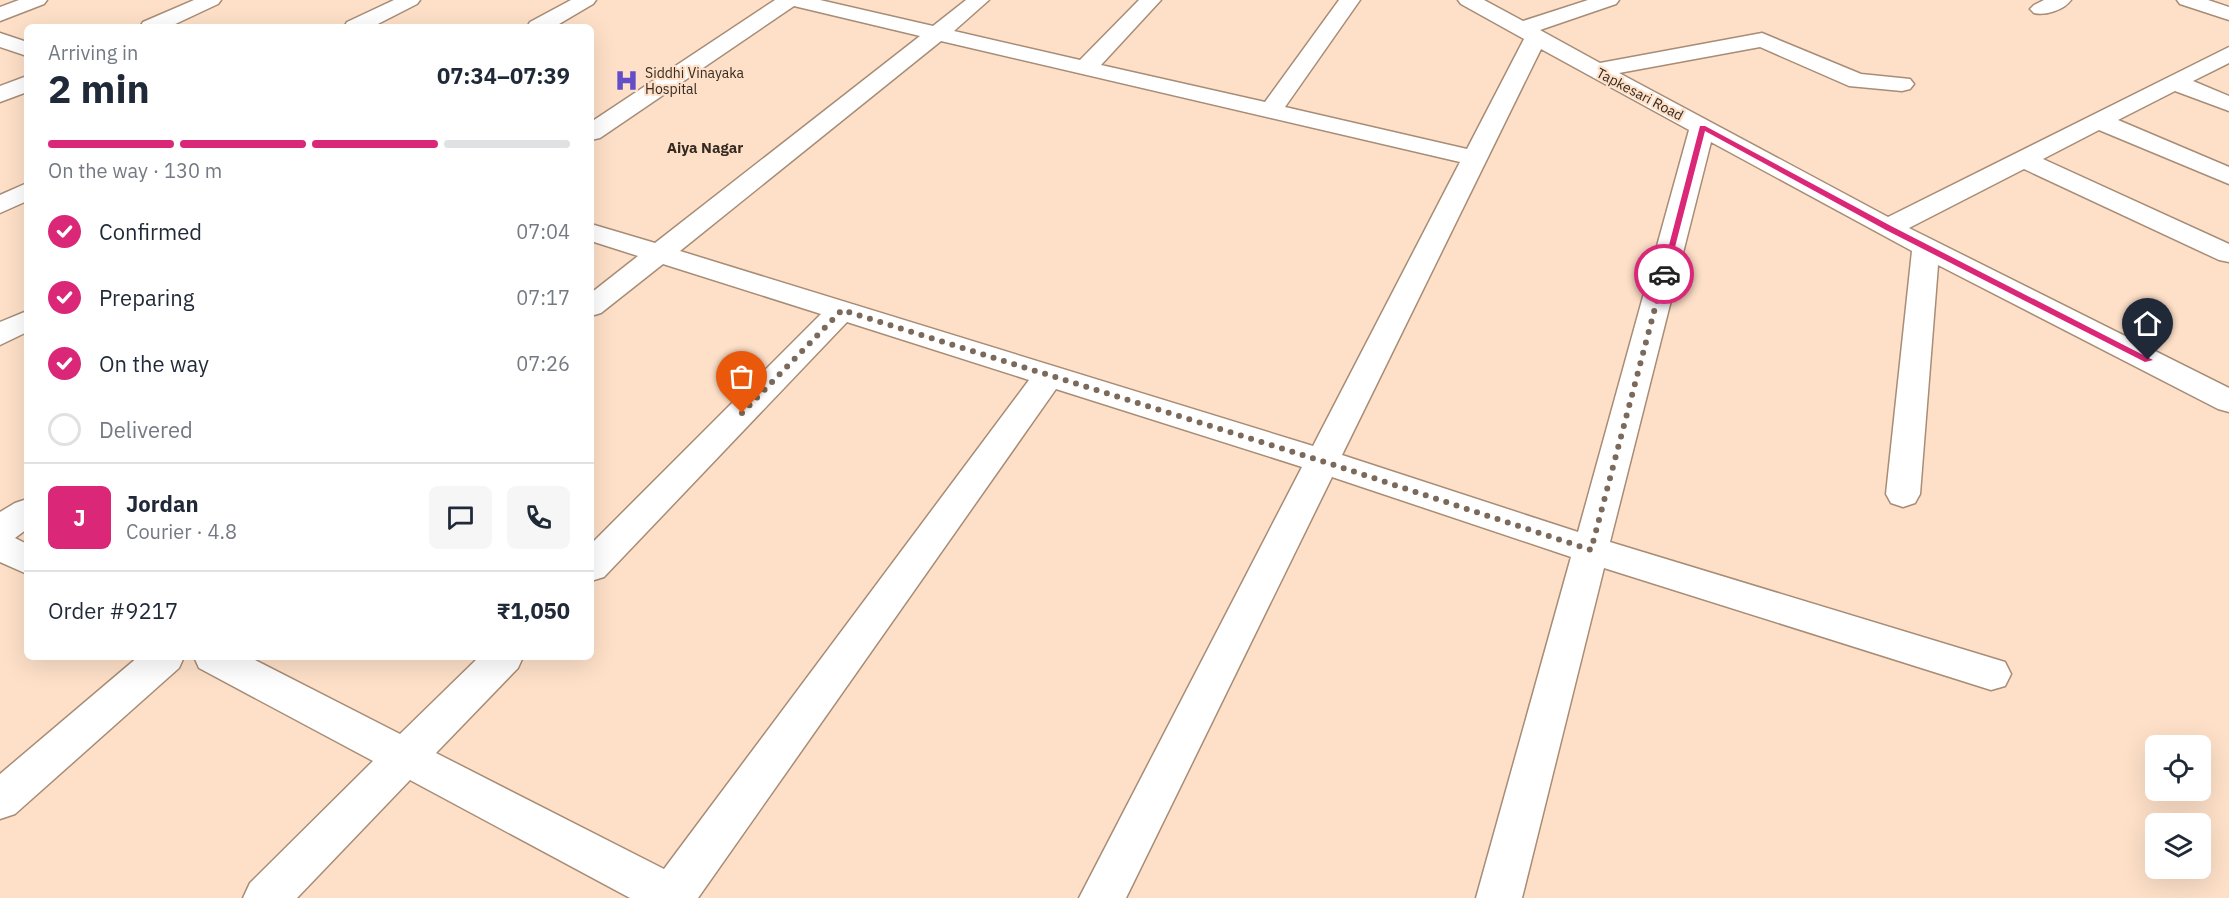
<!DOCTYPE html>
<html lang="en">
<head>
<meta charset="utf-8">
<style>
  :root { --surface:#fff; --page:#f6f6f7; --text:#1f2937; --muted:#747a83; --line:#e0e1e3; --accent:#db2777 }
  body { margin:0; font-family:"IBM Plex Sans",sans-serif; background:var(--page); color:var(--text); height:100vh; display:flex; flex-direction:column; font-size:22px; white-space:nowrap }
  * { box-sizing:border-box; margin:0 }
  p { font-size:20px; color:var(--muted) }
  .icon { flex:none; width:33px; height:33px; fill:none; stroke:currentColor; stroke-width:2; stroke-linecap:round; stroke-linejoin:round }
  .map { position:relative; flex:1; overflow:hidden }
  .panel { position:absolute; left:24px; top:24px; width:570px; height:636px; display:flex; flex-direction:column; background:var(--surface); border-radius:9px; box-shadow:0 6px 24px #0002 }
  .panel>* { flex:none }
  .buttons { position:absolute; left:2145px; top:735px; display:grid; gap:12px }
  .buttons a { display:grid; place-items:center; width:66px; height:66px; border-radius:9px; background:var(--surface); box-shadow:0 6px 24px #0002; font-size:30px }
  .pin { position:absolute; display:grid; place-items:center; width:51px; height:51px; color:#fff; margin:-62px -26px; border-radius:50% 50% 50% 0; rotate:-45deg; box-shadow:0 0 6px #0007 }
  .pin .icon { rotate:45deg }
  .courier { position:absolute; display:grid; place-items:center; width:60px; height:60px; margin:-30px; border:4px solid #db2777; border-radius:50%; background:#fff; color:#222; box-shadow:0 2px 8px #0007 }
  .headline em { font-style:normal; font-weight:700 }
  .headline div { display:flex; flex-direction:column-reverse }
  .headline { display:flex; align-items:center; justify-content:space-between; height:102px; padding:0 24px }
  h1 { font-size:39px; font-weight:700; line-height:45px }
  .bar { display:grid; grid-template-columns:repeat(4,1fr); gap:9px 6px; align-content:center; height:72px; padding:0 24px }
  .bar i { height:8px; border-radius:4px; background:var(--line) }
  .bar .active { background:var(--accent) }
  .bar p { grid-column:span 4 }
  .line { display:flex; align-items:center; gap:15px; padding:0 24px; border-top:2px solid var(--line) }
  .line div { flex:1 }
  .round { display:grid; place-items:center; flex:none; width:63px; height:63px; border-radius:9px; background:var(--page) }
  ol { padding:0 24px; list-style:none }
  li { display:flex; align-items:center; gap:18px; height:66px }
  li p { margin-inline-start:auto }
  li .icon { padding:6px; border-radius:50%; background:var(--accent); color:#fff; stroke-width:4 }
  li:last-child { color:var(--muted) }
  li i { width:33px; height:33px; border:3px solid var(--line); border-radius:50% }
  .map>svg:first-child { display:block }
</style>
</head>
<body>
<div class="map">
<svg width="2229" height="898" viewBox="0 0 2229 898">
  <rect width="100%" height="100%" fill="#fee0c8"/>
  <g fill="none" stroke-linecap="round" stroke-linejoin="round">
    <defs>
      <path id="minor" d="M194 0H221L218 4 169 27H140L143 22Z
        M394 0H420L417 4 372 27H344L347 22Z
        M571 0H596L593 4 554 27H527L530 22Z
        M775 0H820L933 26 966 0H989L954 31 1080 60 1139 0H1161L1101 65 1265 102 1339 0H1360L1285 107 1467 149 1524 39 1461 4 1458 0H1484L1523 21 1588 0H1619L1616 4 1540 30 1600 63 1762 33 1861 74 1910 79 1914 84 1910 89 1902 91 1849 86 1760 47 1619 73 1888 217 2229 47V63L2193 81 2229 96V111L2175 91 2118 120 2229 167V184L2099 130 2043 159 2229 244V262L2219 260 2024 169 1909 228 2229 388V412L2218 409 1938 265 1920 494 1915 503 1903 507 1891 503 1886 494 1912 251 1711 142 1610 542 2005 662 2011 674 2005 686 1991 690 1604 568 1522 898H1476L1571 557 1332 477 1126 898H1079L1302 467 1056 389 698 898H630L410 780 297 898H243L250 883 373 761 199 668 194 657H249L400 734 479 657H523L518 668 436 753 664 869 1029 380 847 322 604 577 591 581V544L821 314 663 264 601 313 591 316V293L638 256 591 241V224L655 243 920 36 794 6 600 138 591 140V122ZM941 41 1460 162 1313 446 680 251ZM1541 49 1689 130 1578 532 1342 455Z
        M2044 0H2071C2064 10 2045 16 2034 13L2030 9 2034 5Z
        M2177 0H2208L2229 7V20L2180 4Z
        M0 33 27 42V56L0 47Z
        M27 76V92L0 102V86Z
        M27 183V201L0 213V195Z
        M27 311V332L0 345V322Z
        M27 499V529L15 538 27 544V574L0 562V512L15 503Z
        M138 657H184L179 668 15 814 0 819V774Z"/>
      <path id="major" d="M19 0H47L44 4 0 21V7Z"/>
    </defs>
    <use href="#minor" stroke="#a78c76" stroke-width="3"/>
    <use href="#major" stroke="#a78c76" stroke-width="3"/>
    <use href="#minor" fill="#fff" fill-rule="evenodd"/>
    <use href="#major" fill="#fff" fill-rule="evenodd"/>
  </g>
  <path fill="#db2777" d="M1700 126H1705L1891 226 2153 360 2145 362 1886 230 1705 131 1668 274 1661 276Z"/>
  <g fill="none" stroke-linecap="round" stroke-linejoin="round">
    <path stroke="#7b6a5b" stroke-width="6" stroke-dasharray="0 10.8" d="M742 413 842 310 1322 461 1591 550 1664 274"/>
  </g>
  <defs>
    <symbol id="hospital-bare" viewBox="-9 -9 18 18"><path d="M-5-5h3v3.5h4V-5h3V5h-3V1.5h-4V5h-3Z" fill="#624fc8" stroke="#fee0c8" stroke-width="2.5" paint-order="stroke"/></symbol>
  </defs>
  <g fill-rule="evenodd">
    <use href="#hospital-bare" x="610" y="64" width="33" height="33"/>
  </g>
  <g text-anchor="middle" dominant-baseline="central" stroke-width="4.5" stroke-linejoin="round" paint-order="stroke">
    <g font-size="14" fill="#352a21" stroke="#fee0c8" text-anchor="start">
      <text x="645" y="73">Siddhi Vinayaka<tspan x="645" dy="16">Hospital</tspan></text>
    </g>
    <g font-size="14" fill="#352a21" stroke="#fee0c8">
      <text transform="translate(1640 94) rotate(28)">Tapkesari Road</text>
    </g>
    <g font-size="15" font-weight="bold" fill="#352a21" stroke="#fee0c8">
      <text x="705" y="147">Aiya Nagar</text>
    </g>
  </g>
</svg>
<div class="buttons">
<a><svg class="icon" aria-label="locate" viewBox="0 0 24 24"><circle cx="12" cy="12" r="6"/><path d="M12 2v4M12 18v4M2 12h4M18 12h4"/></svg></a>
<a><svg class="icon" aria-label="layers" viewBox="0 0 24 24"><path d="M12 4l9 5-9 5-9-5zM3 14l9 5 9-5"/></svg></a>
</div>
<div class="pin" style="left:742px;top:413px;background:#ea580c"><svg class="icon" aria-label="bag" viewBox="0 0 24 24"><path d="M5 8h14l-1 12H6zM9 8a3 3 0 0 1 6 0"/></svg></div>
<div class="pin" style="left:2148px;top:360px;background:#1f2937"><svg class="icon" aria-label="home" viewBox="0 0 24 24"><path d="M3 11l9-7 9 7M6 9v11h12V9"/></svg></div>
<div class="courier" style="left:1664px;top:274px"><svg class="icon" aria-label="car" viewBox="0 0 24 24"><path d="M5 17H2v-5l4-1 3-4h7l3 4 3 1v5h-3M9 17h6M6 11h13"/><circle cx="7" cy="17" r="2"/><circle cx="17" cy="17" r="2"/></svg></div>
<section class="panel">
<div class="headline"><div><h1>2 min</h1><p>Arriving in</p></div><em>07:34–07:39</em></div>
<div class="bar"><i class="active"></i><i class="active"></i><i class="active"></i><i></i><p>On the way · 130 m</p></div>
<ol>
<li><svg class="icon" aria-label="check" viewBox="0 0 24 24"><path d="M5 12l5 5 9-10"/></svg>Confirmed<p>07:04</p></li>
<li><svg class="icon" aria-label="check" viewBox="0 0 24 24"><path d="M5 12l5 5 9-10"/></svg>Preparing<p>07:17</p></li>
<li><svg class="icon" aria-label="check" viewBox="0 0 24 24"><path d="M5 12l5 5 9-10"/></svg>On the way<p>07:26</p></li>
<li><i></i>Delivered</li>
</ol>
<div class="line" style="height:108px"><b class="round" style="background:var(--accent);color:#fff">J</b><div><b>Jordan</b><p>Courier · 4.8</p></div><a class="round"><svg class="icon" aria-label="chat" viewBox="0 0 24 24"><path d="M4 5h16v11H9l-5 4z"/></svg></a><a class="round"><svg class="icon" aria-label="phone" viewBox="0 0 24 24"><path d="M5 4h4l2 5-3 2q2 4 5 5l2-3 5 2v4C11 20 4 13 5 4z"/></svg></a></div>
<div class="line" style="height:78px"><div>Order #9217</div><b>₹1,050</b></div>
</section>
</div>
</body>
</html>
